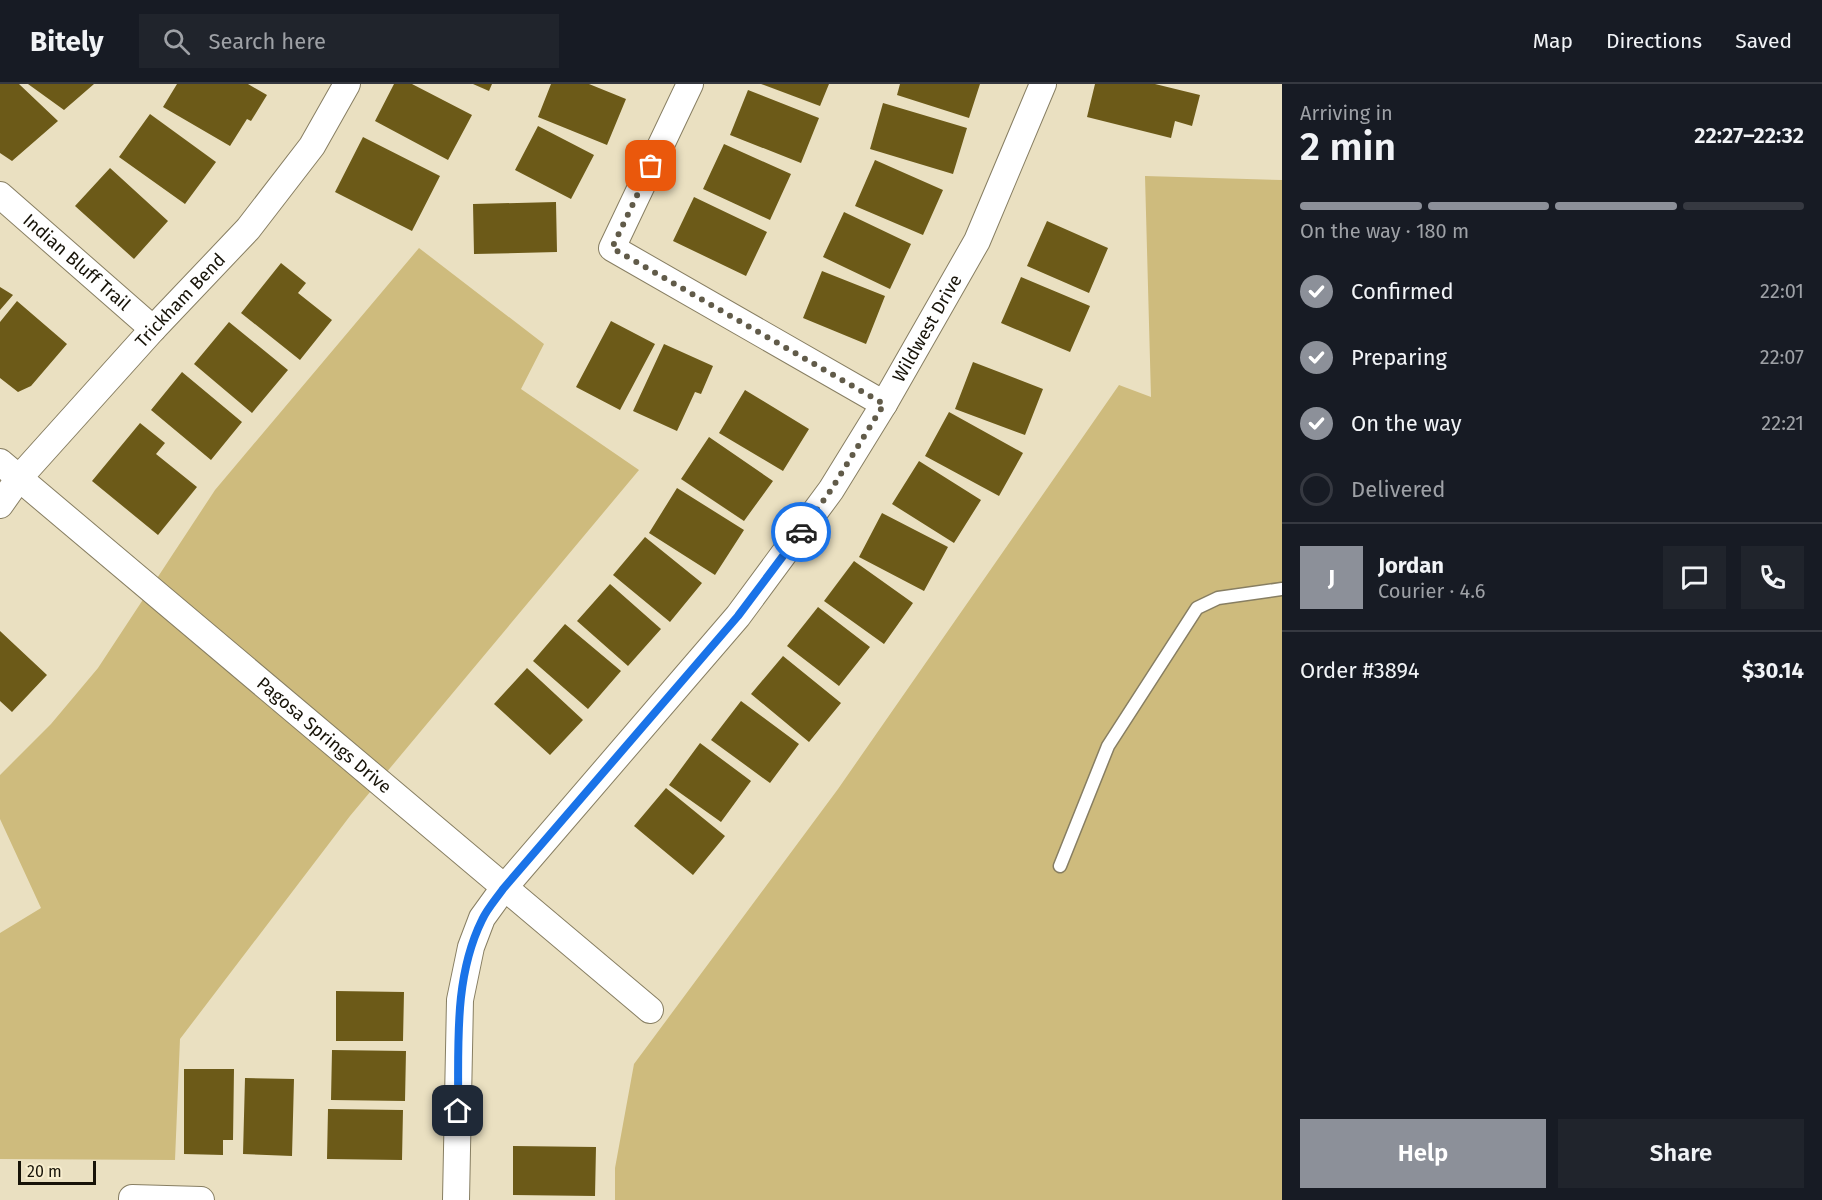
<!DOCTYPE html>
<html lang="en">
<head>
<meta charset="utf-8">
<style>
  :root { --surface:#171b24; --page:#20242c; --text:#f1f3f6; --muted:#9ea1a6; --line:#363941; --accent:#8c9099 }
  body { margin:0; font-family:"Fira Sans",sans-serif; background:var(--page); color:var(--text); height:100vh; display:flex; flex-direction:column; font-size:22px; white-space:nowrap }
  * { box-sizing:border-box; margin:0 }
  p { font-size:20px; color:var(--muted) }
  .icon { flex:none; width:33px; height:33px; fill:none; stroke:currentColor; stroke-width:2; stroke-linecap:round; stroke-linejoin:round }
  .map { position:relative; flex:1; overflow:hidden }
  .drawer { display:flex; flex-direction:column; background:var(--surface); width:540px }
  .drawer>* { flex:none }
  .scale { position:absolute; left:18px; bottom:15px; width:78px; box-sizing:border-box; padding-left:6px; border:3px solid #171308; border-top:0; font-size:16px; line-height:21px; white-space:nowrap; color:#171308; -webkit-text-stroke:4px #f7edce; paint-order:stroke }
  .pin { position:absolute; display:grid; place-items:center; width:51px; height:51px; color:#fff; margin:-26px; border-radius:12px; box-shadow:0 3px 9px #0006 }
  .courier { position:absolute; display:grid; place-items:center; width:60px; height:60px; margin:-30px; border:4px solid #1a73e8; border-radius:50%; background:#fff; color:#222; box-shadow:0 2px 8px #0007 }
  .headline em { font-style:normal; font-weight:600 }
  .headline div { display:flex; flex-direction:column-reverse }
  .headline { display:flex; align-items:center; justify-content:space-between; height:102px; padding:0 18px }
  h1 { font-size:39px; font-weight:600; line-height:45px }
  .bar { display:grid; grid-template-columns:repeat(4,1fr); gap:9px 6px; align-content:center; height:72px; padding:0 18px }
  .bar i { height:8px; border-radius:4px; background:var(--line) }
  .bar .active { background:var(--accent) }
  .bar p { grid-column:span 4 }
  .line { display:flex; align-items:center; gap:15px; padding:0 18px; border-top:2px solid var(--line) }
  .line div { flex:1 }
  .round { display:grid; place-items:center; flex:none; width:63px; height:63px; border-radius:0px; background:var(--page) }
  ol { padding:0 18px; list-style:none }
  li { display:flex; align-items:center; gap:18px; height:66px }
  li p { margin-inline-start:auto }
  li .icon { padding:6px; border-radius:50%; background:var(--accent); color:#fff; stroke-width:4 }
  li:last-child { color:var(--muted) }
  li i { width:33px; height:33px; border:3px solid var(--line); border-radius:50% }
  .cta { display:flex; gap:12px; margin-top:auto; padding:12px 18px }
  .cta a { flex:1; height:69px; border-radius:0px; background:var(--accent); color:#fff; font-size:24px; font-weight:600; line-height:69px; text-align:center }
  .cta a+a { background:var(--page); color:var(--text) }
  header { display:flex; align-items:center; gap:36px; box-sizing:border-box; height:84px; padding:0 30px; background:var(--surface); border-bottom:2px solid var(--line) }
  header strong { font-size:28px }
  nav { display:flex; gap:33px; margin-inline-start:auto; font-size:21px }
  .search { width:420px; height:54px; background:var(--page); display:flex; align-items:center; gap:15px; box-sizing:border-box; padding:0 21px; border-radius:0px; color:var(--muted); font-size:22px }
  main { display:flex; flex:1; min-height:0 }
  .map>svg:first-child { display:block }
</style>
</head>
<body>
<header>
<strong>Bitely</strong>
<div class="search"><svg class="icon" aria-label="search" viewBox="0 0 24 24"><circle cx="10" cy="10" r="6"/><path d="M15 15l6 6"/></svg>Search here</div>
<nav><a>Map</a><a>Directions</a><a>Saved</a></nav>
</header>
<main>
<div class="map">
<svg width="1282" height="1116" viewBox="0 0 1282 1116">
  <rect width="100%" height="100%" fill="#eae0c1"/>
  <path fill="#cebb7d" d="M1145 92 1282 96V1116H615V1084L634 980 838 705 1119 301 1151 313Z
    M419 164 544 260 521 305 639 386 350 732 180 955 175 1076 0 1075V849L41 824 0 735V691L51 640 98 584 215 406Z"/>
  <path fill="#6c5a18" d="M0 0H19L58 37 12 77 0 69Z
    M28 0H94L64 26Z
    M177 0H248L267 11 251 37 247 35 230 62 163 23Z
    M394 0H412L472 31 448 76 375 37Z
    M473 0H492L489 7Z
    M551 0H589L626 15 607 61 538 33Z
    M761 0H829L820 22Z
    M900 0H980L969 34 897 11Z
    M1095 0H1155L1200 11 1192 42 1175 37 1171 54 1087 33Z
    M748 6 819 34 801 79 730 51Z
    M883 19 967 44 953 90 870 65Z
    M150 30 216 78 185 120 119 73Z
    M538 42 594 71 571 115 515 86Z
    M363 53 440 92 412 147 335 108Z
    M724 60 791 90 770 136 703 105Z
    M875 76 943 106 923 151 855 122Z
    M110 84 168 137 134 175 75 122Z
    M694 113 767 148 746 192 673 157Z
    M556 118 557 168 474 170 473 120Z
    M844 128 911 160 890 205 823 173Z
    M1047 137 1108 164 1089 209 1027 182Z
    M281 179 306 199 298 209 332 236 300 276 241 229Z
    M822 187 885 212 866 260 803 234Z
    M1021 193 1090 222 1070 268 1001 239Z
    M0 203 13 211 0 226Z
    M17 217 67 260 31 302 18 308 0 294V238Z
    M611 237 655 260 620 326 576 303Z
    M229 238 288 286 252 329 194 280Z
    M664 260 713 282 701 310 695 308 677 347 633 327Z
    M973 278 1043 305 1025 351 955 325Z
    M182 288 242 338 211 376 151 326Z
    M745 306 809 345 783 387 719 349Z
    M949 328 1023 369 999 412 925 372Z
    M140 339 165 359 156 370 197 403 158 451 92 397Z
    M709 353 773 397 744 437 681 395Z
    M919 377 981 416 954 459 892 420Z
    M677 404 744 446 715 491 649 449Z
    M882 429 948 463 924 507 859 473Z
    M645 453 702 499 670 538 613 491Z
    M854 477 913 519 884 560 824 517Z
    M610 500 661 545 628 582 577 537Z
    M818 523 870 563 839 602 787 562Z
    M565 540 621 587 588 625 533 577Z
    M0 547 47 591 12 628 0 617Z
    M783 572 841 619 809 658 751 610Z
    M527 584 583 636 550 671 494 620Z
    M741 617 799 660 770 699 711 656Z
    M700 659 751 697 721 738 669 701Z
    M666 704 725 752 693 791 634 742Z
    M336 907 404 908 403 957H336Z
    M332 966 406 967 405 1017 331 1016Z
    M184 985H234L233 1056H223V1071L184 1070Z
    M245 994 294 995 292 1072 243 1070Z
    M328 1025 403 1026 402 1076 327 1075Z
    M513 1062 596 1063 595 1112 513 1111Z"/>
  <g fill="none" stroke-linecap="round" stroke-linejoin="round">
    <defs>
      <path id="service" d="M1060 782 1108 662 1197 524 1218 514 1282 505"/>
      <g id="minor">
        <path d="M690 0 612 164 884 320"/>
        <path id="s1" d="M0 111 153 245"/>
        <path id="s2" d="M0 378 650 926"/>
        <path id="s3" d="M0 421 19 394 153 245 248 145 312 62 347 0"/>
        <path d="M132 1116V1114L201 1116"/>
        <path id="s4" d="M456 1116 460 916 471 863 482 834 503 805 738 532 831 406 884 320 977 157 1043 0"/>
      </g>
    </defs>
    <use href="#service" stroke="#877e62" stroke-width="15"/>
    <use href="#minor" stroke="#877e62" stroke-width="28"/>
    <use href="#service" stroke="#fff" stroke-width="12"/>
    <use href="#minor" stroke="#fff" stroke-width="26"/>
  </g>
  <g fill="none" stroke-linecap="round" stroke-linejoin="round">
    <path stroke="#615b49" stroke-width="6" stroke-dasharray="0 10.8" d="M651 82 612 164 884 320 831 406 801 448"/>
    <path stroke="#1a73e8" stroke-width="8" d="M458 1027C459 963 453 895 482 836 487 825 496 815 503 805L738 532 801 448"/>
  </g>
  <g text-anchor="middle" dominant-baseline="central" stroke-width="6" stroke-linejoin="round" paint-order="stroke">
    <g font-size="18" fill="#171308" stroke="#f7edce">
      <text stroke="none"><textPath href="#s1" startOffset="102">Indian Bluff Trail</textPath></text>
      <text stroke="none"><textPath href="#s3" startOffset="273">Trickham Bend</textPath></text>
      <text stroke="none"><textPath href="#s4" startOffset="1026">Wildwest Drive</textPath></text>
      <text stroke="none"><textPath href="#s2" startOffset="424">Pagosa Springs Drive</textPath></text>
    </g>
  </g>
</svg>
<div class="scale">20 m</div>
<div class="pin" style="left:651px;top:82px;background:#ea580c"><svg class="icon" aria-label="bag" viewBox="0 0 24 24"><path d="M5 8h14l-1 12H6zM9 8a3 3 0 0 1 6 0"/></svg></div>
<div class="pin" style="left:458px;top:1027px;background:#1f2937"><svg class="icon" aria-label="home" viewBox="0 0 24 24"><path d="M3 11l9-7 9 7M6 9v11h12V9"/></svg></div>
<div class="courier" style="left:801px;top:448px"><svg class="icon" aria-label="car" viewBox="0 0 24 24"><path d="M5 17H2v-5l4-1 3-4h7l3 4 3 1v5h-3M9 17h6M6 11h13"/><circle cx="7" cy="17" r="2"/><circle cx="17" cy="17" r="2"/></svg></div>
</div>
<section class="drawer">
<div class="headline"><div><h1>2 min</h1><p>Arriving in</p></div><em>22:27–22:32</em></div>
<div class="bar"><i class="active"></i><i class="active"></i><i class="active"></i><i></i><p>On the way · 180 m</p></div>
<ol>
<li><svg class="icon" aria-label="check" viewBox="0 0 24 24"><path d="M5 12l5 5 9-10"/></svg>Confirmed<p>22:01</p></li>
<li><svg class="icon" aria-label="check" viewBox="0 0 24 24"><path d="M5 12l5 5 9-10"/></svg>Preparing<p>22:07</p></li>
<li><svg class="icon" aria-label="check" viewBox="0 0 24 24"><path d="M5 12l5 5 9-10"/></svg>On the way<p>22:21</p></li>
<li><i></i>Delivered</li>
</ol>
<div class="line" style="height:108px"><b class="round" style="background:var(--accent);color:#fff">J</b><div><b>Jordan</b><p>Courier · 4.6</p></div><a class="round"><svg class="icon" aria-label="chat" viewBox="0 0 24 24"><path d="M4 5h16v11H9l-5 4z"/></svg></a><a class="round"><svg class="icon" aria-label="phone" viewBox="0 0 24 24"><path d="M5 4h4l2 5-3 2q2 4 5 5l2-3 5 2v4C11 20 4 13 5 4z"/></svg></a></div>
<div class="line" style="height:78px"><div>Order #3894</div><b>$30.14</b></div>
<div class="cta"><a>Help</a><a>Share</a></div>
</section>
</main>
</body>
</html>
